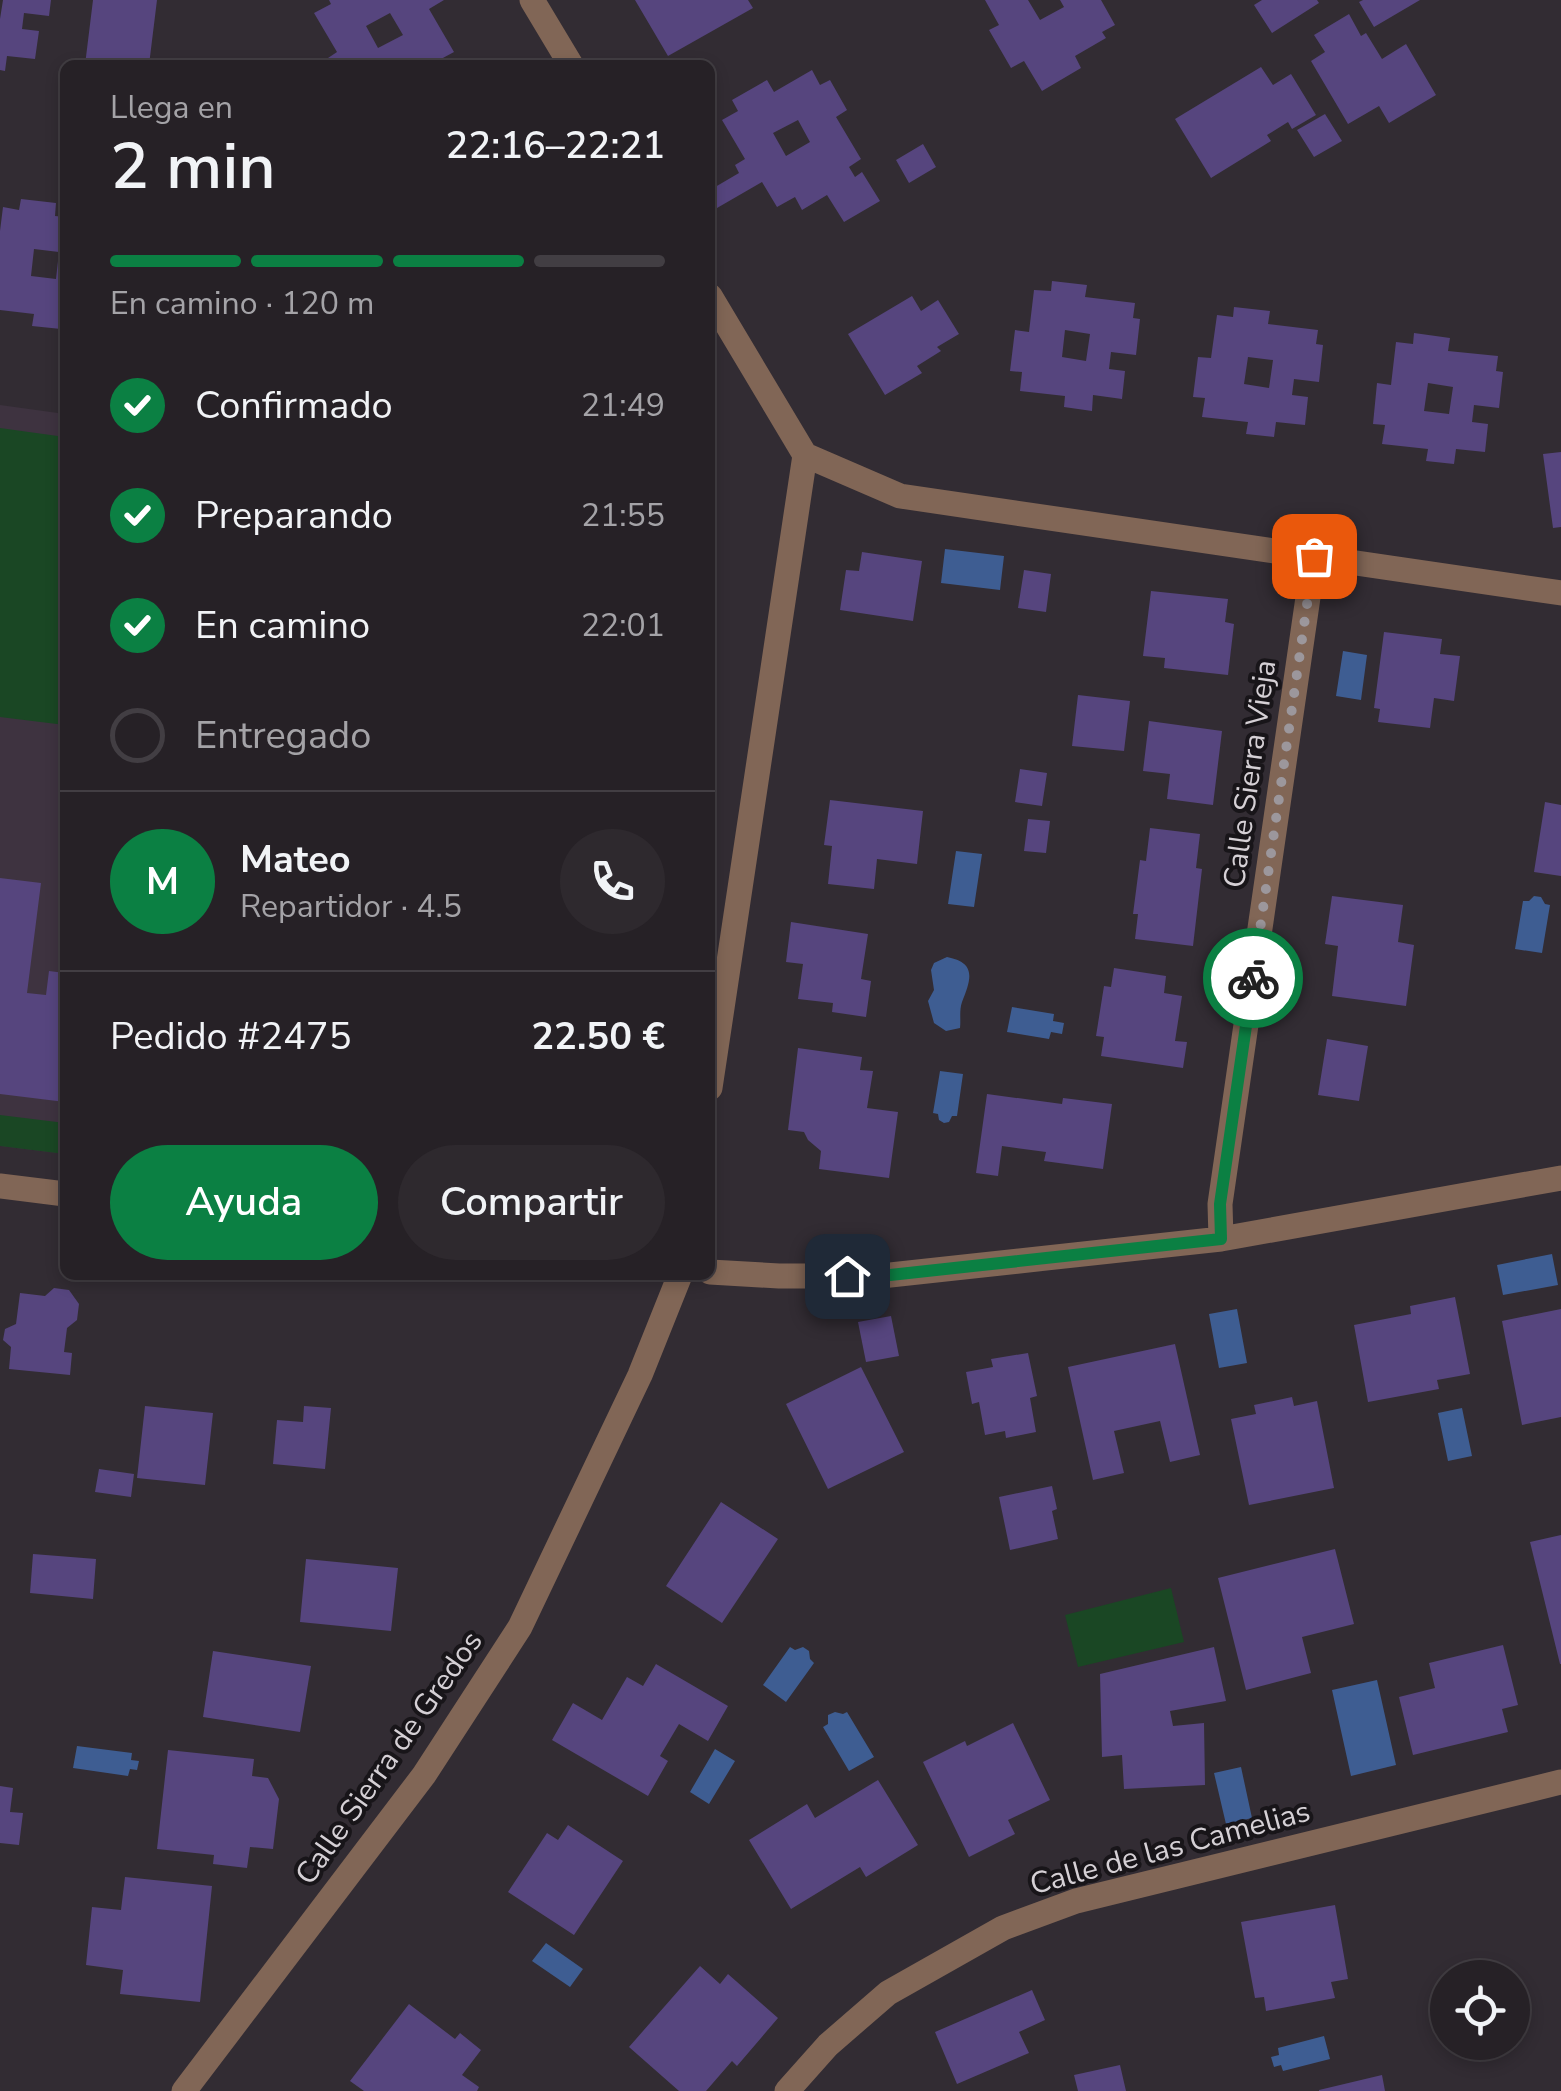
<!DOCTYPE html>
<html lang="es">
<head>
<meta charset="utf-8">
<style>
  :root { --surface:#262126; --page:#2e292e; --text:#f1f3f6; --muted:#a4a3a7; --line:#423e43; --accent:#0b8043 }
  body { margin:0; font-family:"Nunito Sans",sans-serif; background:var(--page); color:var(--text); height:100vh; display:flex; flex-direction:column; font-size:38px; white-space:nowrap }
  * { box-sizing:border-box; margin:0 }
  p { font-size:32px; color:var(--muted) }
  .icon { flex:none; width:55px; height:55px; fill:none; stroke:currentColor; stroke-width:2; stroke-linecap:round; stroke-linejoin:round }
  .map { position:relative; flex:1; overflow:hidden }
  .sheet { position:absolute; left:60px; top:60px; width:655px; height:1220px; display:flex; flex-direction:column; background:var(--surface); border-radius:15px; box-shadow:0 5px 15px #0003,0 0 0 2px var(--line) }
  .sheet>* { flex:none }
  .tools { position:absolute; left:1430px; top:1960px; display:grid; gap:20px }
  .tools a { display:grid; place-items:center; width:100px; height:100px; border-radius:50%; background:var(--surface); box-shadow:0 5px 15px #0003,0 0 0 2px var(--line); font-size:50px }
  .pin { position:absolute; display:grid; place-items:center; width:85px; height:85px; color:#fff; margin:-42px; border-radius:20px; box-shadow:0 5px 15px #0006 }
  .courier { position:absolute; display:grid; place-items:center; width:100px; height:100px; margin:-50px; border:8px solid #0b8043; border-radius:50%; background:#fff; color:#222; box-shadow:0 2px 12px #0007 }
  .head em { font-style:normal; font-weight:600 }
  .head div { display:flex; flex-direction:column-reverse }
  .head { display:flex; align-items:center; justify-content:space-between; height:170px; padding:0 50px }
  h1 { font-size:65px; font-weight:600; line-height:75px }
  .bar { display:grid; grid-template-columns:repeat(4,1fr); gap:15px 10px; align-content:center; height:120px; padding:0 50px }
  .bar i { height:12px; border-radius:8px; background:var(--line) }
  .bar .on { background:var(--accent) }
  .bar p { grid-column:span 4 }
  .line { display:flex; align-items:center; gap:25px; padding:0 50px; border-top:2px solid var(--line) }
  .line div { flex:1 }
  .round { display:grid; place-items:center; flex:none; width:105px; height:105px; border-radius:52px; background:var(--page) }
  ol { padding:0 50px; list-style:none }
  li { display:flex; align-items:center; gap:30px; height:110px }
  li p { margin-inline-start:auto }
  li .icon { padding:10px; border-radius:50%; background:var(--accent); color:#fff; stroke-width:4 }
  li:last-child { color:var(--muted) }
  li i { width:55px; height:55px; border:5px solid var(--line); border-radius:50% }
  .primary-button { display:flex; gap:20px; margin-top:auto; padding:20px 50px }
  .primary-button a { flex:1; height:115px; border-radius:60px; background:var(--accent); color:#fff; font-size:40px; font-weight:600; line-height:115px; text-align:center }
  .primary-button a+a { background:var(--page); color:var(--text) }
  .map>svg:first-child { display:block }
</style>
</head>
<body>
<div class="map">
<svg width="1561" height="2091" viewBox="0 0 1561 2091">
  <rect width="100%" height="100%" fill="#322c33"/>
  <path fill="#3e3340" d="M0 405 65 414V1154L0 1146Z"/>
  <path fill="#1a4724" d="M0 428 65 437V725L0 717Z
    M0 1115 65 1123V1154L0 1146Z
    M1171 1588 1184 1642 1078 1667 1065 1615Z"/>
  <path fill="#3e5d92" d="M945 549 1004 556 1000 590 941 583Z
    M1343 651 1367 655 1361 700 1336 696Z
    M956 851 982 854 974 907 948 904Z
    M1534 896 1541 897 1545 904 1550 905 1542 953 1515 949 1523 901H1529Z
    M947 957C977 963 971 979 962 1002 959 1011 961 1019 960 1028L946 1031 934 1023 928 1001 934 990 931 970 934 963Z
    M1012 1007 1054 1014 1053 1021 1064 1023 1062 1034 1051 1032 1049 1039 1007 1032Z
    M940 1071 963 1074 957 1116H952L949 1122 944 1123 939 1120 938 1114 933 1113Z
    M1552 1254 1558 1285 1503 1295 1497 1265Z
    M1237 1309 1247 1363 1219 1368 1209 1314Z
    M1462 1408 1472 1456 1448 1461 1438 1413Z
    M790 1647 795 1650 803 1647 809 1651 810 1659 814 1663 786 1702 763 1685Z
    M1377 1680 1396 1765 1351 1776 1332 1690Z
    M835 1712 843 1714 847 1712 874 1757 849 1771 823 1727 828 1724V1715Z
    M77 1746 132 1753 131 1760 139 1761 137 1770 130 1769 128 1776 73 1768Z
    M715 1749 735 1761 709 1804 690 1792Z
    M1241 1767 1252 1818 1226 1824 1214 1773Z
    M546 1943 583 1969 570 1987 532 1961Z
    M1324 2036 1330 2059 1283 2071 1281 2065 1274 2067 1271 2057 1279 2055 1278 2048Z"/>
  <path fill="#56457e" fill-rule="evenodd" d="M3 0H51L49 16 24 13 22 29 39 31 35 59 7 56 5 71 0 70V19Z
    M93 0H157L149 65H85Z
    M329 0H444L429 9 454 52 441 59 444 65H402L400 62 396 65H332L328 58 337 52 314 13 331 4ZM390 13 403 35 378 48 366 26Z
    M635 0H748L753 8 668 56Z
    M985 0H1028L1040 20 1064 7 1060 0H1101L1115 25 1102 32 1106 38 1075 56 1081 68 1042 91 1024 61 1011 68 989 30 999 25Z
    M1262 0H1317L1319 3 1272 33 1254 5Z
    M1363 0H1420L1374 27 1359 2Z
    M1349 14 1361 36 1366 33 1382 59 1406 44 1436 95 1389 123 1379 106 1348 124 1311 61 1325 52 1314 35Z
    M1261 67 1273 85 1291 74 1316 115 1292 129 1288 122 1267 135 1271 141 1211 178 1175 119Z
    M812 70 820 85 830 80 847 110 836 117 861 159 849 167 855 177 862 172 880 201 844 222 827 195 802 210 795 197 777 207 762 182 717 208 710 196V190L739 173 735 165 745 159 722 120 738 111 732 100 767 80 774 92ZM798 120 810 142 786 156 773 133Z
    M1325 114 1342 141 1314 157 1297 130Z
    M923 144 936 167 909 183 896 160Z
    M21 199 56 203 55 216 65 217V314H63L61 329 32 326 34 314 0 310V231L3 207 19 210ZM34 249 59 252 56 279 31 276Z
    M1052 281 1087 285 1085 297 1135 303 1133 318 1140 319 1136 355 1111 352 1109 369 1125 371 1122 399 1093 395 1092 411 1064 407 1065 396 1020 391 1022 372 1010 371 1015 330 1029 332 1034 290 1051 291ZM1065 330 1090 334 1086 361 1062 357Z
    M912 296 921 311 938 300 959 334 937 347 941 351 917 366 922 373 885 395 848 334Z
    M1234 307 1270 311 1268 324 1318 330 1316 344 1323 345 1319 382 1294 379 1292 395 1308 397 1305 425 1276 422 1274 437 1246 434 1248 422 1202 417 1205 398 1193 397 1198 357 1211 358 1217 315 1233 317ZM1248 357 1273 360 1269 388 1244 384Z
    M1414 333 1450 338 1448 351 1498 356 1496 371 1503 372 1499 408 1474 405 1472 422 1488 424 1485 452 1456 449 1454 464 1426 461 1428 449 1382 444 1385 425 1373 424 1377 383 1391 385 1396 342 1413 344ZM1428 383 1453 387 1449 414 1424 411Z
    M1561 452V527L1553 528 1543 454Z
    M862 552 922 561 913 621 840 610 846 570 859 571Z
    M1024 570 1051 574 1046 612 1018 608Z
    M1151 591 1228 599 1225 622 1234 624 1228 675 1164 668 1165 658 1143 656Z
    M1384 632 1442 639 1440 654 1460 656 1454 701 1434 698 1430 728 1378 722 1380 709 1374 708Z
    M1078 695 1130 701 1124 751 1072 746Z
    M1149 721 1222 731 1213 805 1167 799 1170 774 1143 771Z
    M1020 769 1047 773 1042 806 1015 802Z
    M830 800 923 811 917 864 877 859 874 889 828 884 832 846 824 845Z
    M1545 802 1561 805V876L1534 872Z
    M1028 819 1050 821 1046 853 1024 851Z
    M1150 828 1200 834 1196 868 1202 869 1193 946 1135 939 1138 914H1133L1140 860 1146 861Z
    M0 878 41 883 27 993 46 995 49 971 65 973V1102L0 1094Z
    M1332 896 1403 905 1398 942 1414 945 1406 1006 1332 996 1338 946 1325 944Z
    M791 922 868 934 861 979 871 981 866 1017 832 1012 833 1003 798 999 803 964 786 962Z
    M1114 968 1166 976 1164 993 1182 996 1175 1041 1187 1042 1183 1068 1101 1056 1104 1037 1096 1036 1104 986 1111 987Z
    M1327 1039 1368 1046 1359 1101 1318 1095Z
    M798 1048 862 1057 860 1070 873 1071 867 1108 898 1112 889 1178 819 1169 821 1151 808 1140 804 1132 788 1130Z
    M987 1094 1062 1104 1063 1098 1112 1104 1103 1169 1044 1161 1046 1152 1002 1146 998 1176 976 1173Z
    M54 1288 69 1290 79 1304 77 1320 67 1328 64 1352 72 1353 70 1375 9 1369 11 1347 3 1340 5 1329 16 1324 20 1293 45 1296Z
    M1455 1297 1470 1374 1437 1380 1439 1389 1368 1402 1354 1325 1411 1314 1410 1306Z
    M1561 1309V1417L1522 1425 1502 1321Z
    M891 1316 899 1356 866 1362 858 1322Z
    M1175 1344 1200 1455 1170 1462 1160 1421 1114 1431 1124 1473 1093 1480 1068 1367Z
    M1028 1353 1037 1396 1030 1398 1036 1432 1006 1438 1005 1431 985 1435 979 1402 972 1404 966 1372 993 1367 991 1359Z
    M861 1367 904 1452 828 1489 786 1404Z
    M1292 1397 1294 1406 1317 1401 1334 1488 1249 1505 1231 1419 1256 1414 1254 1405Z
    M145 1406 213 1413 205 1485 137 1478Z
    M304 1406 331 1408 325 1469 273 1464 277 1420 303 1422Z
    M99 1469 134 1474 131 1497 95 1492Z
    M1052 1486 1057 1509 1052 1511 1058 1539 1010 1550 999 1497Z
    M721 1502 778 1539 722 1623 666 1586Z
    M1561 1535V1664H1560L1530 1542Z
    M1335 1549 1354 1624 1302 1637 1311 1673 1246 1690 1218 1578Z
    M33 1554 96 1559 93 1599 30 1593Z
    M306 1559 398 1568 391 1631 300 1622Z
    M1503 1645 1518 1705 1502 1709 1508 1732 1413 1755 1399 1697 1435 1688 1429 1663Z
    M1214 1647 1226 1701 1170 1711 1173 1726 1204 1723 1205 1785 1124 1789 1122 1755 1102 1757 1100 1674Z
    M213 1651 311 1666 300 1732 203 1717Z
    M656 1664 728 1706 708 1741 679 1724 660 1756 668 1761 648 1796 552 1740 573 1703 602 1720 627 1677 643 1686Z
    M1013 1723 1050 1800 1008 1820 1015 1834 969 1857 923 1762 965 1741 967 1746Z
    M168 1750 254 1759 252 1776 268 1778 279 1799 273 1849 250 1847 247 1868 213 1864 214 1855 157 1849Z
    M878 1780 918 1845 866 1877 860 1867 791 1909 749 1840 807 1804 815 1818Z
    M0 1786 13 1788 10 1812 23 1813 19 1845 0 1843Z
    M568 1825 623 1861 574 1935 508 1892 547 1833 558 1840Z
    M125 1877 212 1886 200 2002 120 1994 123 1970 86 1965 92 1907 121 1910Z
    M1335 1905 1348 1979 1331 1982 1335 1998 1266 2011 1264 1997 1255 1998 1241 1922Z
    M700 1966 720 1984 728 1974 778 2018 737 2066 732 2061 706 2091H679L629 2047Z
    M1032 1990 1045 2020 1019 2032 1029 2053 957 2084 935 2032Z
    M409 2004 455 2039 460 2033 481 2050 462 2075 479 2087 477 2091H364L350 2081Z
    M1120 2065 1126 2091H1078L1074 2075Z
    M1382 2075 1385 2091H1319V2090Z"/>
  <g fill="none" stroke-linecap="round" stroke-linejoin="round">
    <path stroke="#816656" stroke-width="25" d="M532 0 571 65
      M710 296 805 455
      M805 455 900 496 1561 593
      M710 1088 805 455
      M0 1186 65 1194
      M1221 1239 1220 1204 1314 556
      M710 1272 779 1276H881L1221 1239 1561 1178
      M184 2091 424 1775 520 1627 640 1375 680 1275
      M787 2091 828 2045 888 1993 1003 1928 1076 1901 1561 1782"/>
  </g>
  <g fill="none" stroke-linecap="round" stroke-linejoin="round">
    <path stroke="#9c979c" stroke-width="10" stroke-dasharray="0 18" d="M1253 978 1314 556"/>
    <path stroke="#0b8043" stroke-width="12" d="M847 1276H881L1221 1239 1220 1204 1253 978"/>
  </g>
  <g text-anchor="middle" dominant-baseline="central" stroke-width="8" stroke-linejoin="round" paint-order="stroke">
    <g font-size="30" fill="#d5d0d5" stroke="#181519">
      <text transform="translate(1250 774) rotate(-82)">Calle Sierra Vieja</text>
      <text transform="translate(389 1758) rotate(-55)">Calle Sierra de Gredos</text>
      <text transform="translate(1170 1848) rotate(-15)">Calle de las Camelias</text>
    </g>
  </g>
</svg>
<div class="tools">
<a><svg class="icon" aria-label="locate" viewBox="0 0 24 24"><circle cx="12" cy="12" r="6"/><path d="M12 2v4M12 18v4M2 12h4M18 12h4"/></svg></a>
</div>
<div class="pin" style="left:1314px;top:556px;background:#ea580c"><svg class="icon" aria-label="bag" viewBox="0 0 24 24"><path d="M5 8h14l-1 12H6zM9 8a3 3 0 0 1 6 0"/></svg></div>
<div class="pin" style="left:847px;top:1276px;background:#1f2937"><svg class="icon" aria-label="home" viewBox="0 0 24 24"><path d="M3 11l9-7 9 7M6 9v11h12V9"/></svg></div>
<div class="courier" style="left:1253px;top:978px"><svg class="icon" aria-label="bike" viewBox="0 0 24 24"><circle cx="6" cy="16" r="4"/><circle cx="18" cy="16" r="4"/><path d="M6 16l4-8h5l3 8M10 8l3 8H6M13 5h3"/></svg></div>
<section class="sheet">
<div class="head"><div><h1>2 min</h1><p>Llega en</p></div><em>22:16–22:21</em></div>
<div class="bar"><i class="on"></i><i class="on"></i><i class="on"></i><i></i><p>En camino · 120 m</p></div>
<ol>
<li><svg class="icon" aria-label="check" viewBox="0 0 24 24"><path d="M5 12l5 5 9-10"/></svg>Confirmado<p>21:49</p></li>
<li><svg class="icon" aria-label="check" viewBox="0 0 24 24"><path d="M5 12l5 5 9-10"/></svg>Preparando<p>21:55</p></li>
<li><svg class="icon" aria-label="check" viewBox="0 0 24 24"><path d="M5 12l5 5 9-10"/></svg>En camino<p>22:01</p></li>
<li><i></i>Entregado</li>
</ol>
<div class="line" style="height:180px"><b class="round" style="background:var(--accent);color:#fff">M</b><div><b>Mateo</b><p>Repartidor · 4.5</p></div><a class="round"><svg class="icon" aria-label="phone" viewBox="0 0 24 24"><path d="M5 4h4l2 5-3 2q2 4 5 5l2-3 5 2v4C11 20 4 13 5 4z"/></svg></a></div>
<div class="line" style="height:130px"><div>Pedido #2475</div><b>22.50 €</b></div>
<div class="primary-button"><a>Ayuda</a><a>Compartir</a></div>
</section>
</div>
</body>
</html>
